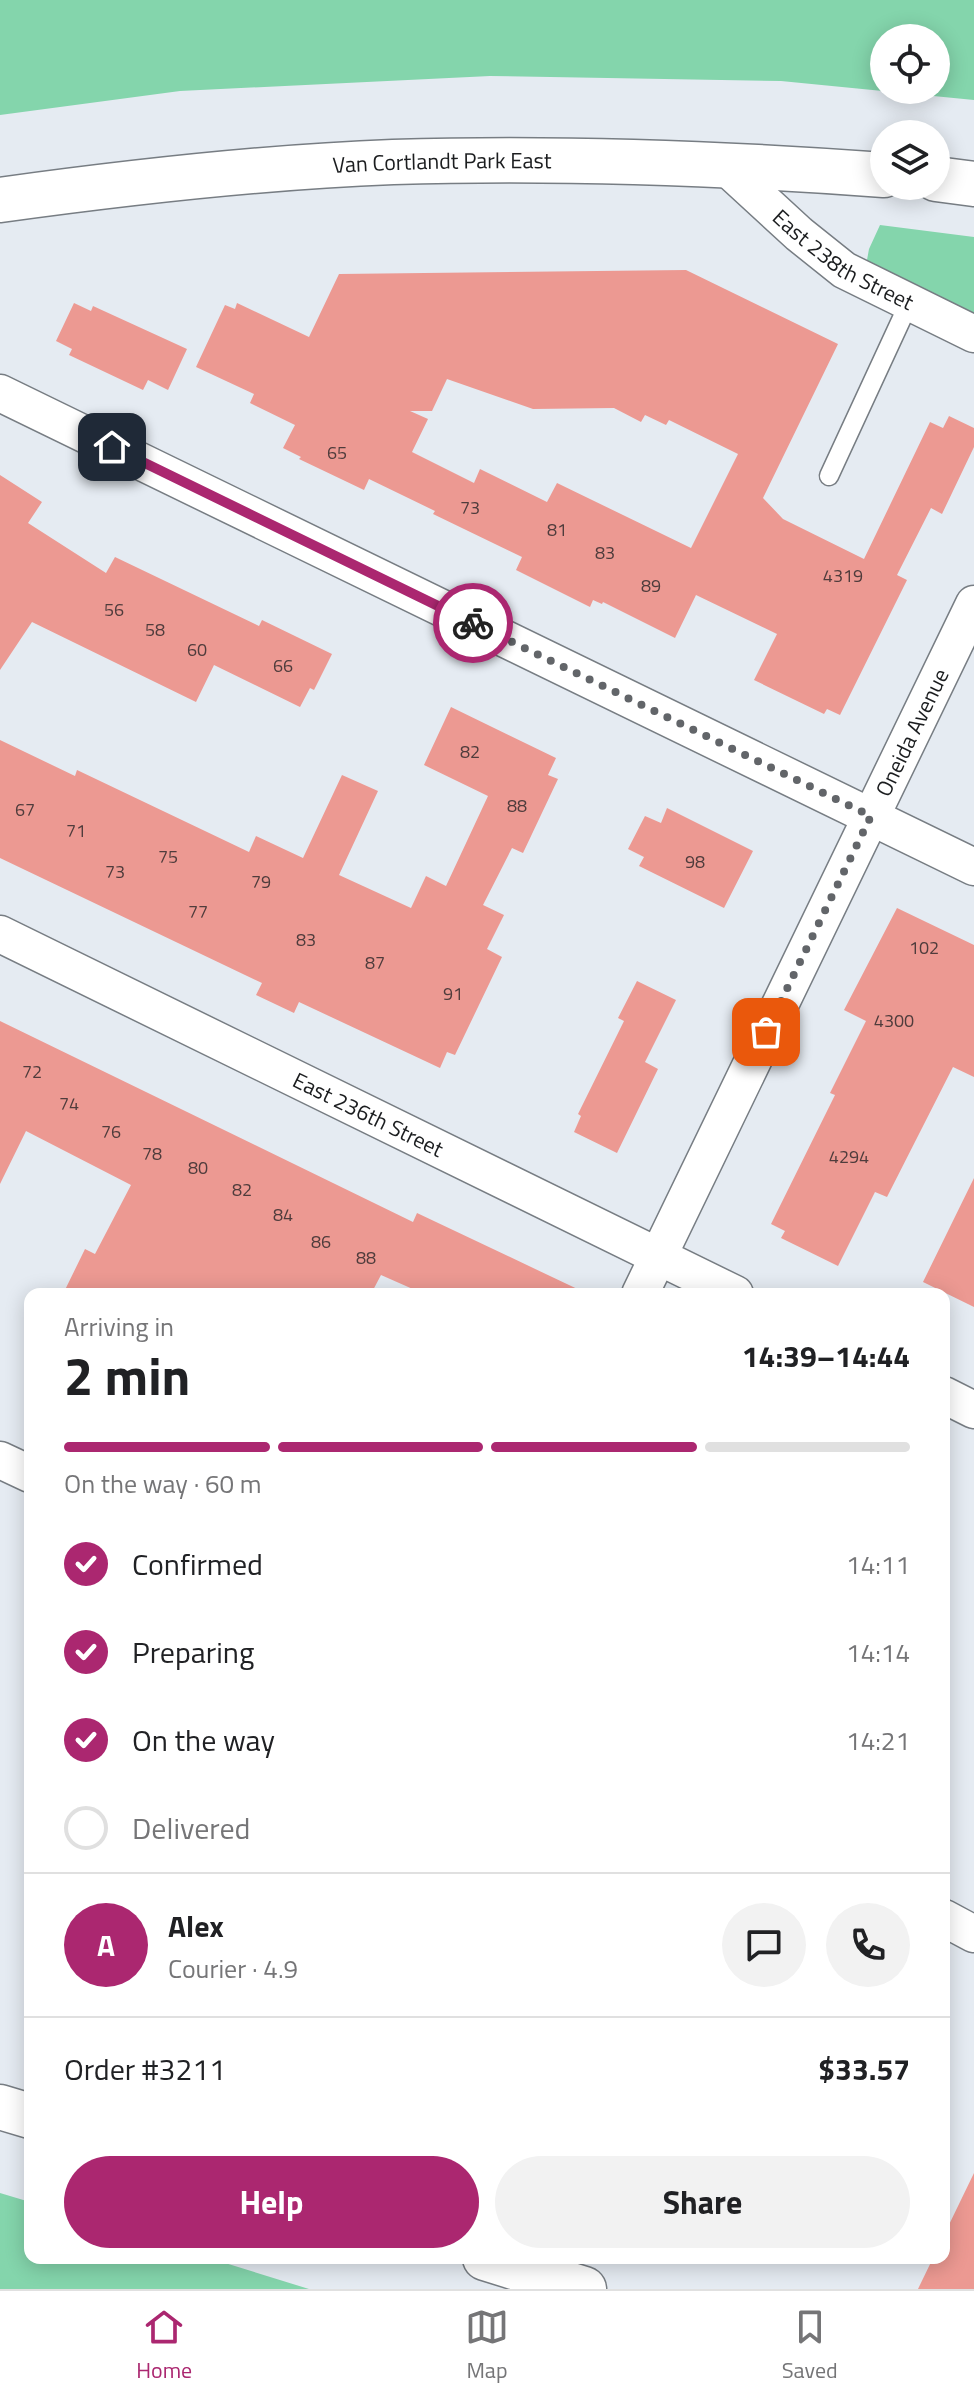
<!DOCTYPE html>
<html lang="en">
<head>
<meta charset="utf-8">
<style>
  :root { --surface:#fff; --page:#f2f2f2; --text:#202124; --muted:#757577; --line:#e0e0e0; --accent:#ab2770 }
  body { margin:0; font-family:"Titillium Web",sans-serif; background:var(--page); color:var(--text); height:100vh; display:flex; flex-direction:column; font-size:30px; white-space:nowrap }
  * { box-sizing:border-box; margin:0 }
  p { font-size:26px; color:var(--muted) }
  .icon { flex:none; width:44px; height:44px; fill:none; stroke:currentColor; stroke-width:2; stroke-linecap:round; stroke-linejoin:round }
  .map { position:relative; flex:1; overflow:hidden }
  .details { position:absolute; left:24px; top:1288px; width:926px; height:976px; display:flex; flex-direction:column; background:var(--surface); border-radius:16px; box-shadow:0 4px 20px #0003 }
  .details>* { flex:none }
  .tools { position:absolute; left:870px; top:24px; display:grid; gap:16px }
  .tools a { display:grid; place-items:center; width:80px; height:80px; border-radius:50%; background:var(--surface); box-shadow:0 4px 20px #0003; font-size:40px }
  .pin { position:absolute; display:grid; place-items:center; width:68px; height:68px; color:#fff; margin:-34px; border-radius:16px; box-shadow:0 4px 12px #0006 }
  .courier { position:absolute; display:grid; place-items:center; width:80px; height:80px; margin:-40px; border:6px solid #ab2770; border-radius:50%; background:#fff; color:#222; box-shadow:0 2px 10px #0007 }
  .headline em { font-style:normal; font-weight:700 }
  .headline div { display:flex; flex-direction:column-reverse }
  .headline { display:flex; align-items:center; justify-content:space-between; height:136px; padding:0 40px }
  h1 { font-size:52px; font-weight:700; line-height:60px }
  .bar { display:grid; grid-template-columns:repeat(4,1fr); gap:12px 8px; align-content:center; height:96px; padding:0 40px }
  .bar i { height:10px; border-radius:6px; background:var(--line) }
  .bar .current { background:var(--accent) }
  .bar p { grid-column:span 4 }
  .line { display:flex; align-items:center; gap:20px; padding:0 40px; border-top:2px solid var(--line) }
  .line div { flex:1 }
  .round { display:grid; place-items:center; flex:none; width:84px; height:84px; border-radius:42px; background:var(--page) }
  ol { padding:0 40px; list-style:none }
  li { display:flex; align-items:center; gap:24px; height:88px }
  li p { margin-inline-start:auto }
  li .icon { padding:8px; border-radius:50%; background:var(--accent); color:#fff; stroke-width:4 }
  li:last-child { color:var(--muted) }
  li i { width:44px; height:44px; border:4px solid var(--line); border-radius:50% }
  .button { display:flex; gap:16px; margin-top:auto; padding:16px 40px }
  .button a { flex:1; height:92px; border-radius:48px; background:var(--accent); color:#fff; font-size:32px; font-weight:700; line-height:92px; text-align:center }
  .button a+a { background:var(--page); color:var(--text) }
  .tabs { display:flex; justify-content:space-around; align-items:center; height:112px; border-top:2px solid var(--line); background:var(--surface); font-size:22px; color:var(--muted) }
  .tabs a { display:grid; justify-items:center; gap:4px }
  .tabs .current { color:var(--accent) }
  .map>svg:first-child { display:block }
</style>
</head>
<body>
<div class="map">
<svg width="974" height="2289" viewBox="0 0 974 2289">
  <rect width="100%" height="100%" fill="#e5ebf2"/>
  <path fill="#84d5ac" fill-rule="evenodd" d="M0 0H974V100L781 81 490 76 180 91 0 115ZM884 38H936V90H884Z
    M880 225 974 237V325L865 271 869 249Z
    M0 2193 30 2202V2258H209L309 2289H0Z"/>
  <path fill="#ec9992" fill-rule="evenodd" d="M686 270 838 344 763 498 783 519 864 559 930 422 943 428 949 416 974 428V447L942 514 931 508 897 575 907 580 840 715 827 709 824 714 754 680 777 634 696 595 675 638 603 602 602 604 593 600 590 607 516 570 522 557 433 514 435 511 369 479 364 490 299 459 301 457 283 448 295 425 250 403 254 394 196 367 225 305 235 309 237 303 309 337 339 274ZM447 379 533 409 614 408 641 422 645 415 666 425 669 420 738 454 691 548 557 483 547 502 480 469 474 483 412 452 428 419 410 411H432Z
    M74 303 91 311 93 306 187 349 168 390 148 380 143 390 69 355 72 349 56 341Z
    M0 475 42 502 28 523 106 573 115 557 259 626 262 620 332 654 314 690 310 688 300 707 214 665 196 702 32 622 0 670Z
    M451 707 556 758 548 775 558 779 523 853 512 848 483 905 504 915 487 949 502 957 455 1055 447 1052 440 1068 299 1002 294 1013 256 995 262 983 0 858V740L75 776 77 770 249 852 256 836 303 858 342 775 378 791 339 875 411 908 426 876 446 886 488 796 424 765Z
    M667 808 753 851 724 908 639 866 644 857 628 849 645 816 661 823Z
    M897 908 974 945V1077L953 1067 887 1197 875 1192 838 1266 781 1238 785 1231 771 1224 835 1095 830 1093 866 1021 844 1010Z
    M637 981 676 1000 645 1062 658 1069 617 1153 574 1132 581 1116 578 1114 624 1021 618 1018Z
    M0 1021 413 1222 417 1213 588 1294H424L381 1275 371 1294H63L85 1249 95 1254 131 1185 26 1131 0 1184Z
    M974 1178V1307L923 1282Z
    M974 2173V2289H918L933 2258H944V2235Z"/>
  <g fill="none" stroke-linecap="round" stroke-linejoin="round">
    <defs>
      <path id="lane" d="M829 476 909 303"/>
      <g id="street">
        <path id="s1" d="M725 166 799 234 844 270 974 334"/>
        <path d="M0 393 974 867"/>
        <path id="s2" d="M0 934 735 1294"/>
        <path id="s3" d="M640 1294 974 604"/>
        <path d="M944 1395 974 1410"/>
        <path d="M0 1460 30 1474"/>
        <path d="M944 1918 974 1934"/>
      </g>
      <g id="secondary">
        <path d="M936 179 974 184"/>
        <path id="s4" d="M0 200C130 182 261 167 393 162 556 157 721 163 884 175"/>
      </g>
      <path id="primary" d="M0 2107 30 2116
        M485 2258 584 2289"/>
    </defs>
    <use href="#lane" stroke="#777d83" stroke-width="21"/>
    <use href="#street" stroke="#777d83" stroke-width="39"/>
    <use href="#secondary" stroke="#777d83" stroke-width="47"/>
    <use href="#primary" stroke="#777d83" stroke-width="47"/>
    <use href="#lane" stroke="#fff" stroke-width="18"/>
    <use href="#street" stroke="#fff" stroke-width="36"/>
    <use href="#secondary" stroke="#fff" stroke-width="44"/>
    <use href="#primary" stroke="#fff" stroke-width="44"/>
  </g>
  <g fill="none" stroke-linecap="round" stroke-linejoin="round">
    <path stroke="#626569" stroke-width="8" stroke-dasharray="0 14.4" d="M473 623 871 816 766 1032"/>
    <path stroke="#ab2770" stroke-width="10" d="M112 447 473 623"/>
  </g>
  <g text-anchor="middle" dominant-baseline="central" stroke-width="8" stroke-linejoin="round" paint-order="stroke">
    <g font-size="18" fill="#4f3c3c">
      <text x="337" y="452">65</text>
      <text x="470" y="507">73</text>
      <text x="557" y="529">81</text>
      <text x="605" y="552">83</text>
      <text x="843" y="575">4319</text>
      <text x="651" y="585">89</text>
      <text x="114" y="609">56</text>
      <text x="155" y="629">58</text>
      <text x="197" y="649">60</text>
      <text x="283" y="665">66</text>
      <text x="470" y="751">82</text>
      <text x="517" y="805">88</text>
      <text x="25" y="809">67</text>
      <text x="76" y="830">71</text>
      <text x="168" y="856">75</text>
      <text x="695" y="861">98</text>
      <text x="115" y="871">73</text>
      <text x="261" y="881">79</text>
      <text x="198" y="911">77</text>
      <text x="306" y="939">83</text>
      <text x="924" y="947">102</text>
      <text x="375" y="962">87</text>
      <text x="453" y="993">91</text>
      <text x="894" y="1020">4300</text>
      <text x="32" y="1071">72</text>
      <text x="69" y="1103">74</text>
      <text x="111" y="1131">76</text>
      <text x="152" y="1153">78</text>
      <text x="849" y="1156">4294</text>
      <text x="198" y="1167">80</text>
      <text x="242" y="1189">82</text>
      <text x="283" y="1214">84</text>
      <text x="321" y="1241">86</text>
      <text x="366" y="1257">88</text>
    </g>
    <g font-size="22" fill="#1b1d1f" stroke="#fff">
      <text stroke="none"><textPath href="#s4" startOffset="444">Van Cortlandt Park East</textPath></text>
      <text stroke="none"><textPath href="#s1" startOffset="152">East 238th Street</textPath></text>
      <text stroke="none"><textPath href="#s3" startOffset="624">Oneida Avenue</textPath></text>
      <text stroke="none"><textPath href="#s2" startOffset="410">East 236th Street</textPath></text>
    </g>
  </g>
</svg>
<div class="tools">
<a><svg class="icon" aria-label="locate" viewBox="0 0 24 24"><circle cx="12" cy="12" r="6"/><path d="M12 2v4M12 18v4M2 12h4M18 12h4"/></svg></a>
<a><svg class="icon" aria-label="layers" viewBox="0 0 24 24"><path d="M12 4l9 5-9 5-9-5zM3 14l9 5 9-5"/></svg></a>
</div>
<div class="pin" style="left:766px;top:1032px;background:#ea580c"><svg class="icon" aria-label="bag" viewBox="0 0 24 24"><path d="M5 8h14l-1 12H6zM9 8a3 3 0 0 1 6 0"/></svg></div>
<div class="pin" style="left:112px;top:447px;background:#1f2937"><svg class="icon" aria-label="home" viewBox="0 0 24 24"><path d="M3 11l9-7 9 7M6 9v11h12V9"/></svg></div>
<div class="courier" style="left:473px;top:623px"><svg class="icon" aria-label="bike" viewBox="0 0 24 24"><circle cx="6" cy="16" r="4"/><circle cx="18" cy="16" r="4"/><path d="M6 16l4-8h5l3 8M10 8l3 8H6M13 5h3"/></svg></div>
<section class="details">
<div class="headline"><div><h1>2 min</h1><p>Arriving in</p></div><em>14:39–14:44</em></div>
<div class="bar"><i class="current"></i><i class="current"></i><i class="current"></i><i></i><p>On the way · 60 m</p></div>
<ol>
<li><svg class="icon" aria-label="check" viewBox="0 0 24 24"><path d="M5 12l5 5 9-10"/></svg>Confirmed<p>14:11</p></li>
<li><svg class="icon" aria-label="check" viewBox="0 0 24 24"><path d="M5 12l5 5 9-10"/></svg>Preparing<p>14:14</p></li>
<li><svg class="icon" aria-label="check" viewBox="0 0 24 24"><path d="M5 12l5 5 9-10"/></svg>On the way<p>14:21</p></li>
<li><i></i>Delivered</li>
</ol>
<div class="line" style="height:144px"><b class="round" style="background:var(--accent);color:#fff">A</b><div><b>Alex</b><p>Courier · 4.9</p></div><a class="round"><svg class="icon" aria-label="chat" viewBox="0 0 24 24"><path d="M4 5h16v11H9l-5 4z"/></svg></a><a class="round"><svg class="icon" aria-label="phone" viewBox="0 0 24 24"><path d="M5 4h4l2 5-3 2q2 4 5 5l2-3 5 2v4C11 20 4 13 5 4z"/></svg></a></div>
<div class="line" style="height:104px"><div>Order #3211</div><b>$33.57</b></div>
<div class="button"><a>Help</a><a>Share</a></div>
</section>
</div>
<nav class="tabs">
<a class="current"><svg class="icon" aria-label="home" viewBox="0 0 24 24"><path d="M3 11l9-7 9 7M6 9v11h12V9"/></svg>Home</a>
<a><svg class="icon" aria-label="map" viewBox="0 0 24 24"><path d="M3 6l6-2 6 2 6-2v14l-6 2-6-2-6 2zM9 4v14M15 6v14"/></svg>Map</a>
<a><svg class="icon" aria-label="saved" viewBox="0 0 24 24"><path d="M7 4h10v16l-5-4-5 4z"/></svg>Saved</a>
</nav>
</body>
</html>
